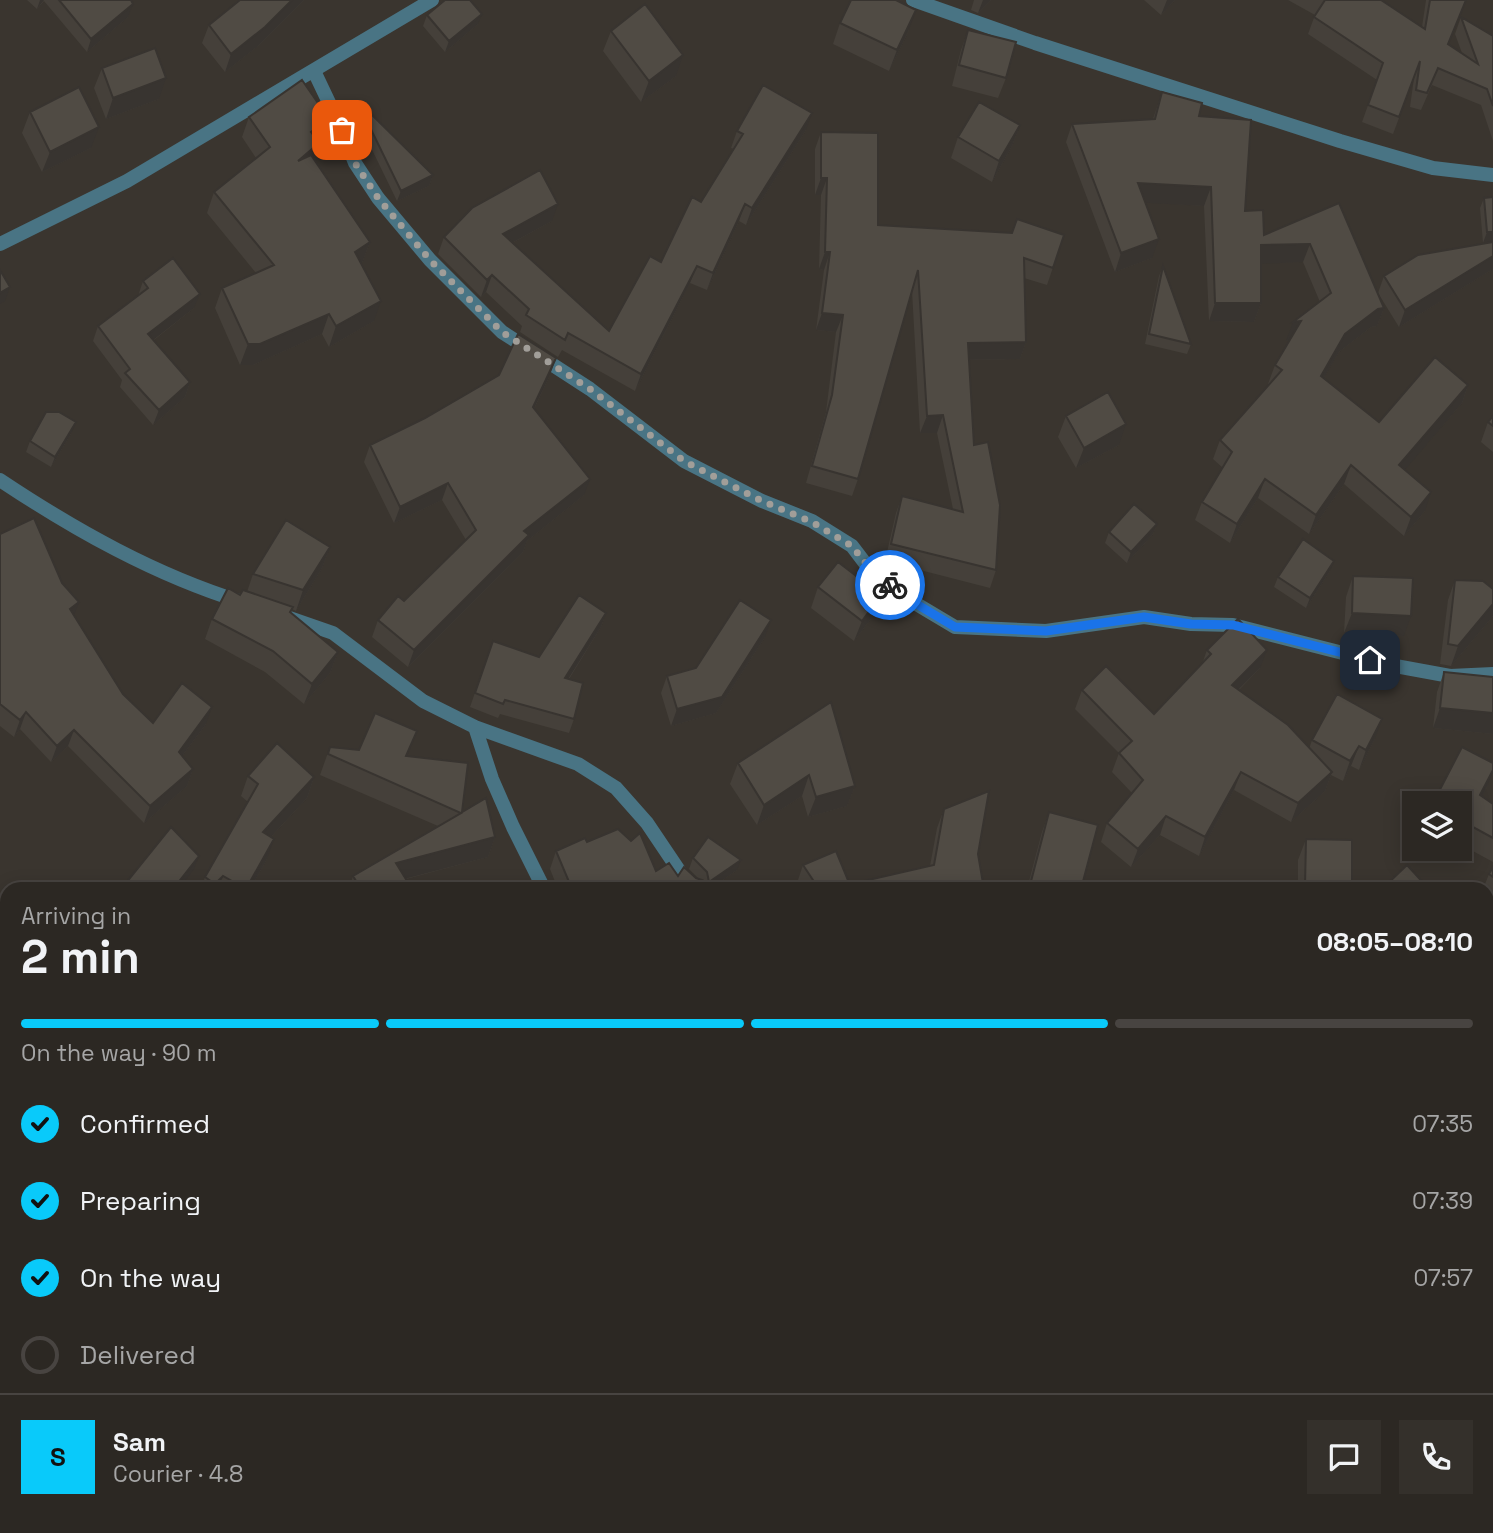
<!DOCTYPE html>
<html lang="en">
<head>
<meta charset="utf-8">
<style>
  :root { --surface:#2c2823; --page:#34302b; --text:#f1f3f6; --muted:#a6a6a6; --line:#484441; --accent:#09cafa }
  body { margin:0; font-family:"Space Grotesk",sans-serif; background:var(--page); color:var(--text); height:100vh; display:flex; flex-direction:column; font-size:26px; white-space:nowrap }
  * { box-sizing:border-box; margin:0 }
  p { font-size:23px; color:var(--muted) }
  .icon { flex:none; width:38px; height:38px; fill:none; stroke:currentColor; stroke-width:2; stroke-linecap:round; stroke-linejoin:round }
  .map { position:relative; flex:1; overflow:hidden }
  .sheet { position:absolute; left:0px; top:882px; width:1494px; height:651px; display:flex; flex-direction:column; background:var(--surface); border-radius:21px 21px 0 0; box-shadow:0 4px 18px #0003,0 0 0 2px var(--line) }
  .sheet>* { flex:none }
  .tools { position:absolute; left:1402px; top:791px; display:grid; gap:14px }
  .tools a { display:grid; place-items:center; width:70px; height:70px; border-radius:0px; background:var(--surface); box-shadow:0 4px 18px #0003,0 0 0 2px var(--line); font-size:35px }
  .pin { position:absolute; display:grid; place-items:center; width:60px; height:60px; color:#fff; margin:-30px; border-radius:14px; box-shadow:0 4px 10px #0006 }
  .courier { position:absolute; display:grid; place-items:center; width:70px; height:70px; margin:-35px; border:5px solid #1a73e8; border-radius:50%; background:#fff; color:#222; box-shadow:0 2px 9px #0007 }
  .head em { font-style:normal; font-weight:700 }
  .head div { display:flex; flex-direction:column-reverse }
  .head { display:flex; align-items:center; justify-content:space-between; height:119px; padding:0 21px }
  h1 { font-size:46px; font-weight:700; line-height:52px }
  .bar { display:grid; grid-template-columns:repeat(4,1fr); gap:10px 7px; align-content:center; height:84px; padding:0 21px }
  .bar i { height:9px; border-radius:5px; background:var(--line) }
  .bar .selected { background:var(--accent) }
  .bar p { grid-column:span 4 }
  .line { display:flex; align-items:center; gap:18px; padding:0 21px; border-top:2px solid var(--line) }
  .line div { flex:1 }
  .round { display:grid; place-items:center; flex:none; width:74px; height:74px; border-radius:0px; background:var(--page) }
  ol { padding:0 21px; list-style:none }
  li { display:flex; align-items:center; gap:21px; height:77px }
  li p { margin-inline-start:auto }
  li .icon { padding:7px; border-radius:50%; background:var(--accent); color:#111; stroke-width:4 }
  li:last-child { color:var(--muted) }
  li i { width:38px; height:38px; border:4px solid var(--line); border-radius:50% }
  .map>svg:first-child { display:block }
</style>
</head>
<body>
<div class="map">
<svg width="1493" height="1533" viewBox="0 0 1493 1533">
  <rect width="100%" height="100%" fill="#3a352f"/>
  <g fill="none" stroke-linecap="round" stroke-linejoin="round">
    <path stroke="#497484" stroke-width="14" d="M913 0 1035 43 1340 141 1433 168 1493 175
      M314 71 342 130 355 163 378 198 430 260 502 332 590 389 684 461 762 501 812 521 852 546 871 571 903 596 955 627 1046 631 1144 617 1191 624 1233 625 1390 665 1450 676 1493 674
      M0 244 127 181 432 0
      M0 480C75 530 155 575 242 602
      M284 616 333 633 423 701 475 727 578 764 616 788 647 823 684 878 696 889
      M475 727 492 779 513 827 544 889
      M1488 1017 1493 1013
      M0 1139 7 1136
      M1488 1218 1493 1215
      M1488 1440 1493 1444
      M0 1480 7 1485
      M63 1526 72 1533
      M1350 1533 1355 1526"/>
  </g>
  <path fill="#45403a" d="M27 0H131L128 17 87 52 44 1 37 9Z
    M240 0H304L258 46 225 72 202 43 209 25Z
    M974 0H991L978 13 971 10Z
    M1144 0H1175L1161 15Z
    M1288 0H1381L1422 27 1426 0H1466L1448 44 1462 53 1455 34 1461 17 1493 36V141L1481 105 1432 85 1421 110 1410 107 1414 78 1393 134 1362 122 1377 80 1308 34 1315 15Z
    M427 15 478 24 445 52 423 26Z
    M840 23 909 30 889 71 833 44Z
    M968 30 1006 78 998 98 952 86 961 50Z
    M611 31 676 76 641 102 603 51Z
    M102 68 159 99 106 119 94 88Z
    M1162 92 1199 116 1245 211 1264 235 1339 203 1384 308 1377 326 1371 327 1339 352 1323 379 1379 422 1468 385 1462 403 1405 469 1425 511 1404 536 1344 484 1309 534 1258 498 1230 543 1195 520 1202 502 1223 468 1213 459 1220 440 1269 385 1268 384 1275 365 1290 340 1286 341 1320 302 1303 262 1261 263V303L1254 322 1209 321 1204 206 1146 202 1152 258 1115 272 1066 142 1072 124 1153 119Z
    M30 112 91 148 42 172 22 133Z
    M363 113 433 175 429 186 397 201 359 123Z
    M249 117 329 119 322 139 318 142 314 158 370 242 362 263 361 264 374 321 329 347 322 334 253 365H240L215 308 222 288 256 273 207 213 214 192 256 158 242 137Z
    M1020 125 1012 146 992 182 951 158 958 137Z
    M806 130 746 225 739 221 707 290 690 283 635 391 562 350 558 357 520 332 522 326 486 292 481 297 438 254 444 237 552 221 512 243 609 331 661 262 701 202 734 149 731 148 737 131Z
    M821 132 878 225 1012 233 1064 235 1047 285 1024 278 1026 342 1020 359 969 360 974 445 996 570 990 588 885 561 896 513 902 496 953 509 937 433H920L912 291 858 479 852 496 806 483 826 412 836 332 816 330 824 270 819 269 821 195H815V149Z
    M1484 198 1493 242 1483 243 1480 208Z
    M1493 242V269L1399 327 1378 293 1384 276Z
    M1163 266 1191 344 1187 354 1145 344 1159 276Z
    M143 281 194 308 154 340 190 382 185 397 153 425 120 387 122 380 93 341 98 326 138 296Z
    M550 375 534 409 584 495 527 541 523 552 408 667 372 637 378 620 404 601 466 540 442 500 394 523 364 462 370 445Z
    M1066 416 1119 445 1076 468 1058 437Z
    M1493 416V452L1481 442 1488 422Z
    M72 432 51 467 26 452 30 441Z
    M1157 524 1153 534 1127 563 1105 543 1109 532Z
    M0 534 74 615 123 694 153 723 206 724 182 756 193 769 187 786 144 823 68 746 51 762 20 729 14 737 0 726Z
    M330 547 322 568 296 611 292 609 291 613 338 652 330 673 304 704 265 672 205 639 212 619 240 595 247 592 253 574Z
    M1330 571 1306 608 1274 587 1278 577Z
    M1353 576 1404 636 1344 633 1346 597Z
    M1455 580 1493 616 1451 666 1440 664 1448 600Z
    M818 587 873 616 854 641 811 608Z
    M606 613 601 627 569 679 574 719 569 733 500 714 498 718 470 707 493 641 539 657Z
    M765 637 716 713 671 726 661 693 667 676 696 668Z
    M1207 650 1260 668 1239 690 1309 749 1312 740 1375 739 1359 770 1351 766 1343 781 1331 775 1325 791 1291 822 1234 790 1199 856 1160 835 1131 867 1101 842 1107 823 1132 793 1112 772 1119 753 1075 709 1082 690 1154 714 1202 664Z
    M1444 672 1493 677V734L1433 728 1437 692Z
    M831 702 855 786 847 806 808 817 802 796 757 825 730 784 738 763Z
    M330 747 408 756 462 812 495 837 488 857 406 879 412 889H349L353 876 438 826 320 775Z
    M248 776 314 777 307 798 271 837 267 859 250 889H201L205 877 248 802 241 796Z
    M1488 785 1482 797 1493 804V862L1460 844V803Z
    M944 809 978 854 984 889H861L864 881 930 866 937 828Z
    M1049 812 1081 889H1027L1042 832Z
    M1306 839 1352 886 1351 889H1298V860Z
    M587 842 656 871 678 876 700 880 689 869 693 858 737 870 710 889H704L702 882 699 889H558L550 869 556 851Z
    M803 865 850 885 848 889H798L796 886Z
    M1493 867V902L1488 898V889H1483L1489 874Z
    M1493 1240V1274L1488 1271V1251Z
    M7 1302V1367L0 1362V1312Z
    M1493 1335V1394L1488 1393V1348Z
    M1493 1479V1513L1488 1508V1485Z
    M967 1526H999L989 1533H972Z
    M1096 1526H1116L1104 1533H1101Z
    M1128 1526H1153L1146 1533H1135Z"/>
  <path fill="#383430" d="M40 0H44L37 9Z
    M292 0H304L258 46 225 72 231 54Z
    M983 0H991L978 13Z
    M1167 0H1175L1161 15Z
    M133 4 128 17 87 52 91 39Z
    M916 10 909 30 889 71 897 50Z
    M482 14 478 24 445 52 449 41Z
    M683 55 676 76 641 102 649 81Z
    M166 78 159 99 106 119 113 98Z
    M812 113 806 130 746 225 752 208Z
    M329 119 322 139 304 152 311 132Z
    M1020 125 1012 146 992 182 999 161Z
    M99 127 91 148 42 172 50 152Z
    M319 143 312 164 298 161Z
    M433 175 429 186 397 201 401 191Z
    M821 178H827L821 195H815Z
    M1138 183 1211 187 1204 206 1132 202Z
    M558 204 552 221 497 251 503 234Z
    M745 204 739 221 707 290 713 273Z
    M1487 232H1493V242L1483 243Z
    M1159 239 1152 258 1115 272 1121 253Z
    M370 242 362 263 347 273 355 252Z
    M1310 244 1303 262 1255 264 1261 245Z
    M825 252H830L824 270 819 269Z
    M1493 256V269L1399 327 1405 310Z
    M697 266 690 283 635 391 641 374Z
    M492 275 486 292 481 297 487 280Z
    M10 287 5 301 0 304V293Z
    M200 294 194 308 143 348 148 334Z
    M381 301 374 321 329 347 336 326Z
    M1215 303H1261L1254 322 1209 321Z
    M1384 308 1377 326 1371 327 1339 352 1314 395 1321 376 1345 334 1378 309Z
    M822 313 843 315 836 332 816 330Z
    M329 314 322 334 253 365H240L248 344Z
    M1301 321 1294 340 1286 341 1293 322Z
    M1026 342 1020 359 961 360 968 343Z
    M556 358 550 375 527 423 533 407Z
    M190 382 185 397 153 425 159 410Z
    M1468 385 1462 403 1393 484 1399 465Z
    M943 415 937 433H920L927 416Z
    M76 422 72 432 51 467 55 457Z
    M1126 424 1119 445 1076 468 1084 448Z
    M1351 465 1344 484 1309 534 1316 515Z
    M590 479 584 495 527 541 523 552 408 667 414 650 524 531Z
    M1265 479 1258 498 1230 543 1237 524Z
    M448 483 442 500 394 523 400 507Z
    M1431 492 1425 511 1404 536 1411 517Z
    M1157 524 1153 534 1127 563 1131 552Z
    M330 547 322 568 296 611 303 590Z
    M1334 561 1330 571 1306 608 1310 598Z
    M881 595 873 616 854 641 862 621Z
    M79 602 73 618 70 609Z
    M1493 604V616L1451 666 1458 646Z
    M606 613 601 627 560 692 565 678Z
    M1352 613 1411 616 1404 636 1344 633Z
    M771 620 765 637 716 713 671 726 677 709Z
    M1267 650 1260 668 1225 703 1232 685Z
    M338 652 330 673 304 704 312 684Z
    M212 707 206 724 173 768 179 752Z
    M1440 708 1493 713V734L1433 728Z
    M26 712 20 729 14 737 20 720Z
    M1382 719 1375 739 1359 770 1366 750Z
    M74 730 68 746 51 762 57 746Z
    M1359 746 1351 766 1343 781 1350 761Z
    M193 769 187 786 144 823 150 806Z
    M1493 770 1488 785 1473 816 1480 795Z
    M1241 772 1234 790 1199 856 1205 837Z
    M1332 772 1325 791 1291 822 1298 803Z
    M809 775 802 796 757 825 764 805Z
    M314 777 307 798 256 853 263 832Z
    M855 786 847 806 808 817 816 797Z
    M1166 816 1160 835 1131 867 1138 849Z
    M495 837 488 857 389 883 396 863Z
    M274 839 267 859 250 889H246Z
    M199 856 194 869 179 889H173Z
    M741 860 737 870 710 889H706L709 882Z
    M223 876 218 889H214L215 884Z
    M702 880 699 889H690Z
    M1305 886H1352L1351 889H1304Z
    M1489 1377 1493 1378V1394L1488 1393Z
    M982 1526H999L989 1533H980Z
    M1104 1526H1116L1102 1533Z
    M1144 1526H1153L1146 1533H1142Z"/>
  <path fill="#504b44" stroke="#383430" stroke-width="2" d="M59 0H131L133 4 91 39Z
    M240 0H292L265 27 231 54 209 25Z
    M445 0H470L482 14 449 41 427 15Z
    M851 0H896L916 10 897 50 840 23Z
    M1324 0H1381L1425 29 1430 0H1466L1448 44 1478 64 1461 17 1493 36V106L1487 89 1438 68 1427 93 1416 90 1420 61 1399 117 1368 105 1383 63 1314 17 1325 0Z
    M645 4 683 55 649 81 611 31Z
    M968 30 1016 42 1006 78 959 65Z
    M155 48 166 78 113 98 102 68Z
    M302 80 329 119 311 132 319 143 298 161 311 155 370 242 355 252 381 301 336 326 329 314 260 344H248L222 288 274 265 214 192 270 147 249 117Z
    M763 85 812 113 752 208 745 204 713 273 697 266 641 374 568 333 565 340 526 315 529 309 492 275 487 280 444 237 472 208 540 170 558 204 503 234 609 331 650 256 661 262 692 197 701 202 743 134 737 131Z
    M79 87 99 127 50 152 30 112Z
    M1162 92 1202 103 1199 116 1251 120 1245 211 1263 210 1264 235 1339 203 1384 308 1378 309 1345 334 1321 376 1379 422 1435 357 1468 385 1399 465 1431 492 1411 517 1351 465 1316 515 1265 479 1237 524 1202 502 1232 452 1220 440 1282 370 1275 365 1301 321 1293 322 1331 293 1310 244 1261 245V303H1215L1211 187 1138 183 1159 239 1121 253 1072 124 1155 119Z
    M979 102 1020 125 999 161 958 137Z
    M367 110 433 175 401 191 363 113Z
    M821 132 878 133V225L1012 233 1017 219 1064 235 1053 268 1024 258 1026 342 968 343 974 445 988 442 1000 505 996 570 891 544 902 496 963 512 943 415 927 416 918 270 858 479 812 466 832 395 843 315 822 313 830 252H825L827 178H821Z
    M1493 197V232H1487L1484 198Z
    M1493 242V256L1405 310 1384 276 1418 255Z
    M173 258 200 294 148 334 190 382 159 410 125 373 130 369 98 326 148 288 143 281Z
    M1163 266 1191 344 1149 334Z
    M0 270 10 287 0 293Z
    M518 334 556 358 533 407 590 479 524 531 529 535 414 650 378 620 398 596 404 601 476 530 448 483 400 507 370 445 425 418 499 375Z
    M1108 392 1126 424 1084 448 1066 416Z
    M46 412H59L76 422 55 457 30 441Z
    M1493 416V426L1488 422Z
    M1134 504 1157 524 1131 552 1109 532Z
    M34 518 62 583 79 602 70 609 123 694 153 723 182 683 212 707 179 752 193 769 150 806 74 730 57 746 26 712 20 720 0 704V534Z
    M286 520 330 547 303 590 253 574Z
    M1303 539 1334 561 1310 598 1278 577Z
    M838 562 881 595 862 621 818 587Z
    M1353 576 1413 578 1411 616 1352 613Z
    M1455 580 1483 581 1493 589V604L1458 646 1448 644Z
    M228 588 240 595 243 590 293 607 290 612 338 652 312 684 273 651 212 619Z
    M579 595 606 613 565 678 583 683 574 719 505 700 503 704 475 693 493 641 539 657Z
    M740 600 771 620 722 697 677 709 667 676 696 668Z
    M1238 619 1267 650 1232 685 1288 725 1332 772 1298 803 1241 772 1205 837 1166 816 1138 849 1107 823 1143 780 1119 753 1132 741 1082 690 1106 666 1154 714 1211 654 1207 650Z
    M1444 672 1493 677V713L1440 708Z
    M1337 694 1382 719 1366 750 1359 746 1350 761 1312 740Z
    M831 702 855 786 816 797 809 775 764 805 738 763Z
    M375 713 417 731 406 756 468 763 462 812 486 798 495 837 396 863 412 889H361L353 876 461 813 328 754 330 747 359 750Z
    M277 743 314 777 263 832 274 839 246 889 223 876 215 884 205 877 258 784 248 776Z
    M1462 747 1493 763V770L1480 795 1493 804V838L1460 820V803H1433Z
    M989 791 978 854 984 889H866L864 881 934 865 944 809Z
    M1049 812 1098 825 1081 889H1029Z
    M171 827 199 856 173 889H121Z
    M618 829 631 841 640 833 656 871 669 863 678 876 684 867 696 878 702 880 690 889H611L610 887 605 889H572L556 851 585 838 587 842Z
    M708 837 741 860 709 882 707 872 693 858Z
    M1306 839 1352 840V886H1305Z
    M836 851 850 885 840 889H819L803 865Z
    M1407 865 1429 889H1382Z
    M1493 867V877L1489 874Z
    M1159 881 1167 889H1150Z
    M1493 1240V1249L1489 1246Z
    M7 1302V1341L0 1336V1312Z
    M1493 1339V1378L1489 1377Z
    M1493 1479V1493L1488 1488V1485Z
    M180 1526H294L299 1533H179L177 1528Z
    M329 1526H331L340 1533H324Z
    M1047 1526H1067L1072 1533H1038Z"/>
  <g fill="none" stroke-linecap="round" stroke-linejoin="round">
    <path stroke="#a19e99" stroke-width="7" stroke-dasharray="0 12.6" d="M342 130 355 163 378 198 430 260 502 332 590 389 684 461 762 501 812 522 852 546 871 570 890 585"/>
    <path stroke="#1a73e8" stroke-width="9" d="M890 585 903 596 955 627 1046 631 1144 617 1191 624 1233 625 1370 660"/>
  </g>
</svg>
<div class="tools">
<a><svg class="icon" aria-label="layers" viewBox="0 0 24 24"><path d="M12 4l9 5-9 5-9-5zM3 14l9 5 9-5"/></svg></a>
</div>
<div class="pin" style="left:342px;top:130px;background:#ea580c"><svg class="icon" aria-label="bag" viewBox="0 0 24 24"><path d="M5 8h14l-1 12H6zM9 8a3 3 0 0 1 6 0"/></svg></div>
<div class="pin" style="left:1370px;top:660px;background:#1f2937"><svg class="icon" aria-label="home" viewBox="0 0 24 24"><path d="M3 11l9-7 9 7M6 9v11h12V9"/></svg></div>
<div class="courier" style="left:890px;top:585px"><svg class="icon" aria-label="bike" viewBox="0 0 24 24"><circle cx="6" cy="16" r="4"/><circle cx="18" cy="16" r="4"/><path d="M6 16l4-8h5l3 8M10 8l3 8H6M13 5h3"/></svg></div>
<section class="sheet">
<div class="head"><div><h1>2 min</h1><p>Arriving in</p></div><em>08:05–08:10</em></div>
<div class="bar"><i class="selected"></i><i class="selected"></i><i class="selected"></i><i></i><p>On the way · 90 m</p></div>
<ol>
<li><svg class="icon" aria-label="check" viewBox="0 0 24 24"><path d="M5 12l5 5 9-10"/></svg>Confirmed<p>07:35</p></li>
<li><svg class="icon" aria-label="check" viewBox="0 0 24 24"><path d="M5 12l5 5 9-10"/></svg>Preparing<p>07:39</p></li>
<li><svg class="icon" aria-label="check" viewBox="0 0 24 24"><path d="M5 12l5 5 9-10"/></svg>On the way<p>07:57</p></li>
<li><i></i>Delivered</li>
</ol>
<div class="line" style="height:126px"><b class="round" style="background:var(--accent);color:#111">S</b><div><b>Sam</b><p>Courier · 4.8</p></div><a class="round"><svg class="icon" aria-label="chat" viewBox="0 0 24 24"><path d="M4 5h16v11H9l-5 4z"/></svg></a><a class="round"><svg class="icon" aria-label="phone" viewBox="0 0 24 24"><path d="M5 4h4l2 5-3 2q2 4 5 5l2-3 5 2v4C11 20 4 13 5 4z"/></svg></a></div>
</section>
</div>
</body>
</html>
